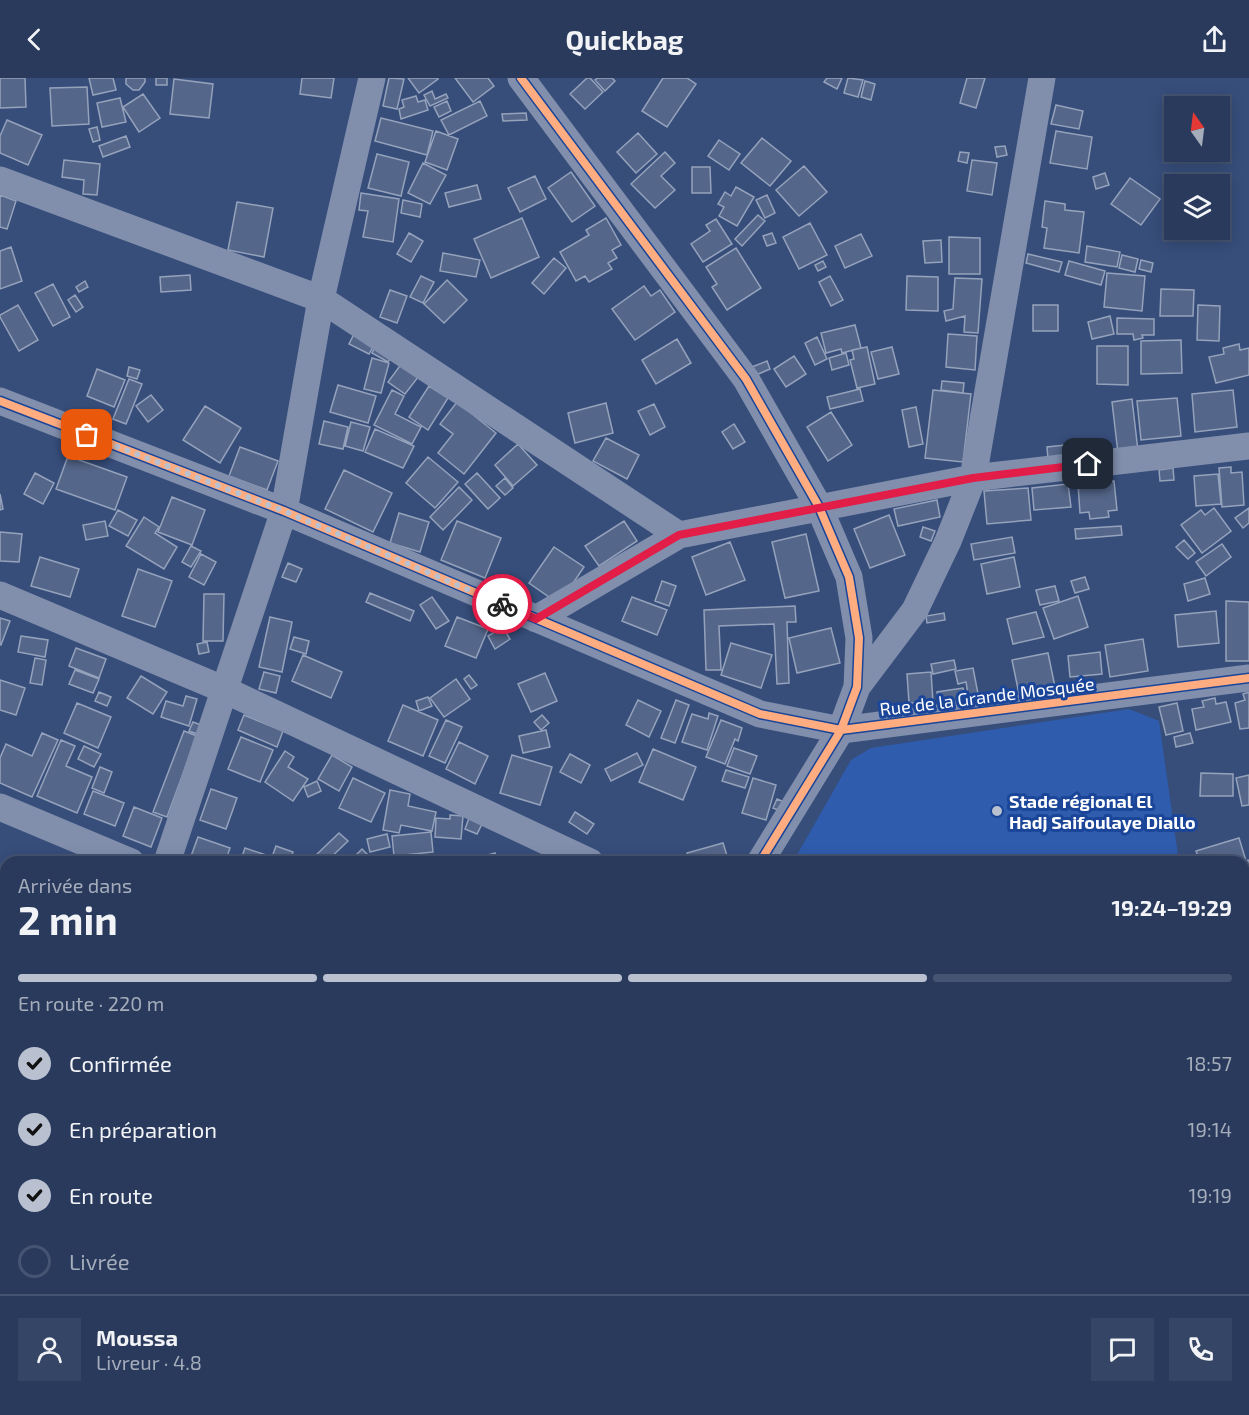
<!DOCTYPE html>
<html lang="fr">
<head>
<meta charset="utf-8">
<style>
  :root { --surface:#293a5c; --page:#354565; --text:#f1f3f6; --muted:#a5adbb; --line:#455472; --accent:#b9c1d1 }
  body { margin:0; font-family:"Exo 2",sans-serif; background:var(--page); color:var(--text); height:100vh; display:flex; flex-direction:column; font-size:22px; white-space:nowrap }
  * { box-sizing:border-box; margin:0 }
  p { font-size:20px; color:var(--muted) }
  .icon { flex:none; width:33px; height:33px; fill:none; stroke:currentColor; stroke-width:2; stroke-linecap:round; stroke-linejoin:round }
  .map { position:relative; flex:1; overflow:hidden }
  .details { position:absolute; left:0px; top:778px; width:1250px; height:560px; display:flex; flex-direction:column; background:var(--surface); border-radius:18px 18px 0 0; box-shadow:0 3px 15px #0003,0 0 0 2px var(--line) }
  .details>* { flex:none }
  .needle { width:39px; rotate:346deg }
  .tools { position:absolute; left:1164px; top:18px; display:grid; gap:12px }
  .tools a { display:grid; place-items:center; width:66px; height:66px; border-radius:0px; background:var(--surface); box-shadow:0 3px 15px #0003,0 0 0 2px var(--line); font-size:30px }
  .pin { position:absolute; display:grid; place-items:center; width:51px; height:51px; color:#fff; margin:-26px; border-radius:12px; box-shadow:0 3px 9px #0006 }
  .courier { position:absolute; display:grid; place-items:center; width:60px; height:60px; margin:-30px; border:4px solid #e11d48; border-radius:50%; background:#fff; color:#222; box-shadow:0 2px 8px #0007 }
  .head em { font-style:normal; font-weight:700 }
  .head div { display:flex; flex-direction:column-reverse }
  .head { display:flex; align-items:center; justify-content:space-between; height:102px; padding:0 18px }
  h1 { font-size:39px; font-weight:700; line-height:45px }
  .bar { display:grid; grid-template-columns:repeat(4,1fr); gap:9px 6px; align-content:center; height:72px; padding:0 18px }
  .bar i { height:8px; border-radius:4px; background:var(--line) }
  .bar .current { background:var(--accent) }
  .bar p { grid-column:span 4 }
  .line { display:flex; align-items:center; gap:15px; padding:0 18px; border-top:2px solid var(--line) }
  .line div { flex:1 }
  .round { display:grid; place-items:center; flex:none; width:63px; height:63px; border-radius:0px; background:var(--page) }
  ol { padding:0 18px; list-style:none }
  li { display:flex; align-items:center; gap:18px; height:66px }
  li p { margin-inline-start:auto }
  li .icon { padding:6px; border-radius:50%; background:var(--accent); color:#111; stroke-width:4 }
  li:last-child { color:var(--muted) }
  li i { width:33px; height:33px; border:3px solid var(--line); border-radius:50% }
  header { display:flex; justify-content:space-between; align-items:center; height:78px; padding:0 18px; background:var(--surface); font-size:27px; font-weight:700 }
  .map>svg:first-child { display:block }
</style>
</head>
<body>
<header><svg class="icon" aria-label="back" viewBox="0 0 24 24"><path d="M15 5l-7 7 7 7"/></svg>Quickbag<svg class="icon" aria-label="share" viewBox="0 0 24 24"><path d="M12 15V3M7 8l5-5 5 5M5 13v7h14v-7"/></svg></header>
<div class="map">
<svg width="1249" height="1337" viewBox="0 0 1249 1337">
  <rect width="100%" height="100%" fill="#374e7b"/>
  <path fill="#2f5cad" d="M1129 631 1159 643 1179 784H793L851 682 871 670Z"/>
  <path fill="#54668a" stroke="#95a2bb" stroke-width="1.5" d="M0 0H25L26 29 0 30Z
    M89 0H113L116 12 93 17Z
    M126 0H145V4L139 12H133L126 6Z
    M156 0H167V7H156Z
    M302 0H334L331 20 300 16Z
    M389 0 404 1 397 31 383 28Z
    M408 0H438V1L419 15Z
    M455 0H488L494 8 473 24Z
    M587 0H590L603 14 585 31 570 16Z
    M598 0H612L615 3 605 13 595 2Z
    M663 0H687L696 6 667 49 642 33Z
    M827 0H842L837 11 824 4Z
    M848 0 863 2 858 19 844 15Z
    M967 0H985L976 30 960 25Z
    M174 1 213 6 209 40 170 36Z
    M865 3 875 6 871 22 861 19Z
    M87 9 89 46 52 48 50 10Z
    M432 13 435 21 446 16 448 20 430 28 424 17Z
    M143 16 160 40 139 54 123 29Z
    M416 18 418 24 425 22 428 32 401 41 399 31 404 29 402 22Z
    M120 20 126 44 102 49 97 25Z
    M447 23 451 33 439 39 434 29Z
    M480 23 487 38 449 57 441 42Z
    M1056 27 1083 33 1079 51 1051 46Z
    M526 35 527 42 503 43 502 36Z
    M381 40 433 53 427 77 375 63Z
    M7 42 42 57 28 87 0 75V58Z
    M97 49 100 62 93 64 89 51Z
    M436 53 458 61 447 92 425 84Z
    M1056 53 1092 59 1087 91 1050 85Z
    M638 55 657 76 636 95 617 74Z
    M126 58 130 69 103 79 99 68Z
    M762 60 791 83 770 108 741 85Z
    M719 62 740 76 729 92 708 78Z
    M1005 68 1007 77 997 79 995 69Z
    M665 74 675 85 661 98 675 112 655 130 631 106Z
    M960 74 969 75 967 85 958 83Z
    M377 76 409 84 401 118 368 110Z
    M64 82 100 86 97 117 83 116 84 102 62 99Z
    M972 82 997 85 992 117 967 113Z
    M423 85 446 97 430 126 408 115Z
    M804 88 827 114 799 138 776 112Z
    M692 89H710L711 115H692Z
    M571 94 595 128 572 144 548 110Z
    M1105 95 1109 107 1096 111 1093 99Z
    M535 98 546 121 520 134 508 110Z
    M1130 100 1160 121 1141 147 1111 126Z
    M477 107 481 121 449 129 445 115Z
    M736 109 754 119 737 148 719 138 724 129 718 126 725 114 731 118Z
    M361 115 399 121 393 164 363 159 368 133 359 132Z
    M0 117 16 123 7 151 0 149Z
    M767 117 775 135 765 140 756 122Z
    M403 122 422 126 420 139 401 135Z
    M1045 123 1065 126V132L1084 134 1079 175 1044 170 1047 150 1042 149Z
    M237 124 273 130 264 179 228 172Z
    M758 137 765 143 742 168 735 161Z
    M522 140 539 179 491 200 474 161Z
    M606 140 621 167 612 172 617 180 608 185 612 191 589 204 585 198 576 203 560 174 589 157 586 152Z
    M716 141 732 166 703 184 691 166 710 153 706 147Z
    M810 145 827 177 799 191 783 159Z
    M409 155 423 163 411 184 397 176Z
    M772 155 776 165 767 168 763 158Z
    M861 156 872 178 845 190 835 168Z
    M949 159 980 160V196H949Z
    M941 162 942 184 925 185 923 163Z
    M1087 168 1120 174 1117 189 1085 184Z
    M11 169 22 203 0 211V173Z
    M736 170 761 210 727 232 712 209 717 206 706 189Z
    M443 175 480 182 476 199 440 193Z
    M1028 176 1062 184 1059 194 1026 185Z
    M1122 177 1138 181 1135 194 1119 190Z
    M554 180 566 190 544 216 532 205Z
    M1141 182 1153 185 1151 194 1139 191Z
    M823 183 826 189 818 193 815 187Z
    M1069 183 1105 193 1101 207 1065 197Z
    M1107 195 1145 198 1142 233 1104 229Z
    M190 197 191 212 161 214 160 199Z
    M421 198 434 204 423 225 410 219Z
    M830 198 843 222 831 228 819 204Z
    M907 198 938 199V233L906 232Z
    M955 200 982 201 978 255 964 254 965 238 946 243 944 233 953 231Z
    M447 202 467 222 444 245 424 226Z
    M85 203 88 209 79 214 76 209Z
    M53 206 70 239 53 248 35 215Z
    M644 208 651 218 660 212 675 234 635 262 612 231Z
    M1161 211 1194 212 1193 238H1160Z
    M390 212 407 218 397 245 380 239Z
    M75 217 83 229 76 234 68 222Z
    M18 227 38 262 19 273 0 239V237Z
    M1033 227H1058V253H1033Z
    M1198 227 1220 228 1219 263 1197 262Z
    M1110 238 1114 256 1092 261 1088 244Z
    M1117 240 1154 241V257H1142L1143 260 1134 262 1133 256H1117Z
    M855 247 861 270 842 275 841 271 826 275 821 255Z
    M355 254 375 265 369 276 349 266Z
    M948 256 977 258 975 292 946 289Z
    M817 259 827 281 815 287 805 265Z
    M677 261 691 285 656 306 642 282Z
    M1181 262 1182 295 1141 296V263Z
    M1239 266 1240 272 1249 270V297L1216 305 1209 279 1224 276 1223 270Z
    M376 267 393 275 388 284 372 275Z
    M1097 268H1128V307L1097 306Z
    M867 269 875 306 857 310 850 282 854 281 852 272Z
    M892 269 899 296 878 301 871 274Z
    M846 275 849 287 832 292 829 280Z
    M794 278 806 296 786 309 774 291Z
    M372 280 389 285 381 315 364 311Z
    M767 283 770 291 756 297 752 289Z
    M402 285 419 298 405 316 388 304Z
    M129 289 140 292 137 301 127 298Z
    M97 291 125 302 114 329 87 318Z
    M129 301 142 306 126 346 113 341Z
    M942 303 964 305 963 315 941 312Z
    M338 307 376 318 368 345 330 334Z
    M429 308 448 320 428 352 409 339Z
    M860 311 863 323 830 331 827 319Z
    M392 312 404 318 395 336 421 349 412 366 374 347Z
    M933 312 971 316 963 384 925 380Z
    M1233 312 1237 349 1195 354 1192 316Z
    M151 317 163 332 148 344 136 328Z
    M1177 320 1181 358 1141 362 1137 323Z
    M1132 321 1138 373 1118 375 1112 324Z
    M457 324 496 355 464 396 438 375 453 356 440 346Z
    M606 325 613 355 575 365 568 335Z
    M654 326 665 349 650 357 638 333Z
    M205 328 241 350 220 385 183 362Z
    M916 329 923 366 909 369 902 332Z
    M831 334 852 367 828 383 807 349Z
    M324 343 348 349 343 371 319 366Z
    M351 344 370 349 363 373 345 368Z
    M734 346 745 364 733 371 722 354Z
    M375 351 414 368 403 390 365 374Z
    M606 360 639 377 627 401 593 383Z
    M518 366 537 387 513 408 495 387Z
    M1065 367 1066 380 1048 381 1047 369Z
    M240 369 278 383 267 412 229 398Z
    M68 378 127 399 115 432 56 411Z
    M428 379 458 404 435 430 406 405Z
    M1231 389V395L1242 394 1244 427 1222 429 1219 390Z
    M1173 390 1174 402 1160 403 1159 392Z
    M344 392 392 415 373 454 325 431Z
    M35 395 54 405 43 426 24 416Z
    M477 395 500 420 488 431 465 406Z
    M1218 396 1221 426 1196 428 1194 398Z
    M505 400 513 410 505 417 496 408Z
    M1114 403 1117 432 1108 433 1109 439 1090 441 1089 434 1080 435 1078 406Z
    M1068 406 1071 429 1034 432 1032 410Z
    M459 409 472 422 443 452 430 439Z
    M1028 410 1031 442 987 446 984 413Z
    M0 416 3 431 0 432Z
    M172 419 205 432 192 467 158 454Z
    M937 422 940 439 898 448 894 431Z
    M1214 430 1231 453 1202 475 1181 447 1201 432 1205 437Z
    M1249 430V445L1243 450 1235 440Z
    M118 432 137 442 128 458 109 448Z
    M399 435 429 444 420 474 390 465Z
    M889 437 905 477 870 490 854 451Z
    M144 439 159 449 155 455 177 469 164 491 126 468Z
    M105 443 108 458 86 462 83 447Z
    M457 443 501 460 485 500 441 482Z
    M624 443 637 463 599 488 585 468Z
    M1121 448 1122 457 1076 461 1075 451Z
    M923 449 935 453 931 463 920 459Z
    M0 454 22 456 19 484 0 483Z
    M806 456 819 513 785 520 772 464Z
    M1012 459 1015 475 974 482 971 466Z
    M1184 462 1195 475 1188 481 1176 469Z
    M730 464 745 502 706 517 692 479Z
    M1222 466 1231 479 1206 498 1196 484Z
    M191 468 201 473 191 489 182 484Z
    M554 469 584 489 559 526 529 505Z
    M201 476 216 484 204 507 189 499Z
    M40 479 79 491 70 519 31 508Z
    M1014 479 1020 509 987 516 981 486Z
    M288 485 302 491 296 504 282 499Z
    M138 491 172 503 155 549 122 538Z
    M1085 499 1089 511 1075 515 1071 503Z
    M1205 500 1210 516 1188 523 1184 506Z
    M662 503 676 508 669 528 655 523Z
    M1055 508 1059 523 1040 527 1036 512Z
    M370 515 414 533 410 543 366 524Z
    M204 516H224L223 563H203Z
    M1078 518 1088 549 1054 561 1043 530Z
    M432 519 449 543 436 551 420 527Z
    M632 519 667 532 657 557 622 543Z
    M1226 523 1249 524V583H1226Z
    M795 528 796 544H787L789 605 777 606 774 546 719 548 721 592H706L704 532Z
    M1216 533 1219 565 1178 569 1175 537Z
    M1036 534 1044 559 1013 566 1007 541Z
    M944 535 945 542 927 545 926 538Z
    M270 539 292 544 282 594 259 589Z
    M457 539 488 551 476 580 445 568Z
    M0 540 10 543 1 567 0 566Z
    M503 549 510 561 495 571 488 558Z
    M831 550 840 585 797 595 789 560Z
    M21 558 48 562 45 579 18 574Z
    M294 559 309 563 306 576 290 571Z
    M1143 561 1148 593 1110 599 1105 567Z
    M207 564 209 574 199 576 197 566Z
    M731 565 772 577 761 610 721 597Z
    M76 570 106 581 99 600 69 588Z
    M1100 574 1102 596 1070 599 1068 578Z
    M1048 575 1055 609 1019 616 1012 582Z
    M303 577 342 594 331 620 292 603Z
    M35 580 46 582 42 607 30 605Z
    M954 582 956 591 933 596 931 586Z
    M973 590 979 621 969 623 966 604 958 606 955 593Z
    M75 592 99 601 93 615 69 606Z
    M264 594 280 598 276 615 259 611Z
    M931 594 933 624 909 625 907 596Z
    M545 595 557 623 531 634 518 606Z
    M469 597 477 607 471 611 464 601Z
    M141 598 167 614 153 636 127 620Z
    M456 601 470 621 444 639 430 620Z
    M0 602 25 610 16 637 0 632Z
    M963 610 965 622 939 627 937 614Z
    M99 614 111 619 107 628 95 623Z
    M1249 614V650L1240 651 1235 625 1245 622 1243 616Z
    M186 618 197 621 189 648 161 639 166 623 183 628Z
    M428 619 432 628 419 633 416 623Z
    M1215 620 1216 626 1226 624 1231 644 1196 652 1192 631 1204 629 1202 623Z
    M638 622 661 633 649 659 626 647Z
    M676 622 689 627 675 665 661 660Z
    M77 625 111 639 98 670 64 655Z
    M1177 625 1183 653 1166 657 1159 629Z
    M403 627 438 642 423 678 388 663Z
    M709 635 718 638 707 672 682 664 692 636 708 641Z
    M244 637 283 653 277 669 238 652Z
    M542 637 549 645 541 652 534 644Z
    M446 642 462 649 445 685 429 678Z
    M721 642 742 650 738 663 735 661 725 686 706 679Z
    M193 644 201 647 197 656 189 653Z
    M546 652 550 669 523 675 519 658Z
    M184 653 197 658 167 739 153 734Z
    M42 655 58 662 32 719 0 705V680L6 666 32 678Z
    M1190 655 1193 665 1176 669 1174 659Z
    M241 659 273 672 260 704 228 691Z
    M61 662 75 668 66 688 92 699 77 735 37 718Z
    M459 664 488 678 475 706 446 691Z
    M84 668 101 676 94 689 78 681Z
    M734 670 757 678 750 696 727 688Z
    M653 671 696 689 683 722 639 704Z
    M285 673 294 679 288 689 308 701 293 723 265 704Z
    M637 675 643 687 611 703 605 691Z
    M570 676 590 687 581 705 560 694Z
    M332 677 352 689 339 713 318 701Z
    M512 677 552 689 540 727 500 715Z
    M100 689 112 694 104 715 92 710Z
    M726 692 749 699 745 710 722 703Z
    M1201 695 1233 696V718H1200Z
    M1249 697V727L1242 728 1236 700Z
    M353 700 385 715 371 744 339 730Z
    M753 700 776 707 766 742 742 735Z
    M317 703 321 713 308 719 304 709Z
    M211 711 237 720 226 751 200 742Z
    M390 712 410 716 408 728 436 734 432 753 401 747 399 755 383 752Z
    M93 713 124 725 115 748 84 736Z
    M777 721 784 724 781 733 773 730Z
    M134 729 162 740 151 769 123 758Z
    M575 734 594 746 587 756 569 744Z
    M450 737 463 738 461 761 435 759 436 740 450 741Z
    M469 740 482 746 477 756 465 751Z
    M431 754 433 774 394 778 392 758Z
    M339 755 348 763 326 784H317L313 780Z
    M387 756 390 769 370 774 367 761Z
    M198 759 230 770 225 784H200L190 781Z
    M1239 760 1246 783 1249 782V800L1244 801V784H1200L1196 773Z
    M723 765 729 784H689L687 775Z
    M276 768 293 774 290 784H240L245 770 272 779Z
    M362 771 371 780 366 784H361L355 778Z
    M495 775 497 784H464Z
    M838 777 840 784H815Z
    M1249 890V933L1244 934V892Z
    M1249 937V955H1244V938Z
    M0 1006 6 1013 0 1018Z
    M0 1057 6 1059V1069L0 1071Z
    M6 1146V1180L0 1176V1154Z
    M5 1231 6 1232V1266L0 1262V1238Z
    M0 1274 6 1276 3 1287 0 1286Z
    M1244 1304 1249 1305V1324L1244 1322Z
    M5 1329 6 1332 12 1337H0V1333Z
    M49 1332H67L78 1336 47 1337Z
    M168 1332H209L205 1337H172Z
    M622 1332H697L665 1337H622Z
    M801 1332H868L855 1337H803Z
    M992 1332H1001L1003 1337H979Z
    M1024 1332H1116L1024 1335Z"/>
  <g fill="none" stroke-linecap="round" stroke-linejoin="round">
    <path stroke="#818fad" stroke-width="27" d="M521 0 746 301 819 429 849 499 859 560 857 609 841 652 760 784
      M0 102 321 221 679 457
      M0 323 284 433 760 636 841 652 1249 600
      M0 517 225 612 590 784
      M536 541 679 457 973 400 1249 368
      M857 609 915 532 948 463 973 400 1042 0
      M0 729 131 784
      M167 784 284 433 321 221 372 0
      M0 1201 6 1205
      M1244 1226 1249 1216
      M0 1298 6 1299
      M125 1332 129 1337
      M569 1332 576 1337
      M227 1337 230 1332
      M460 1337 462 1332
      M1184 1337 1187 1332"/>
    <defs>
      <path id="cycleway" d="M521 0 746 301 819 429 849 499 859 560 857 609 841 652 760 784
        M0 323 284 433 760 636 841 652 1249 600"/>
    </defs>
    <use href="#cycleway" stroke="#1a4598" stroke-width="11"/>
    <use href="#cycleway" stroke="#ffac80" stroke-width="8"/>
  </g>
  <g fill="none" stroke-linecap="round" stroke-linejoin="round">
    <path stroke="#b9c1d1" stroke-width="6" stroke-dasharray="0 10.8" d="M87 357 284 433 502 526"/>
    <path stroke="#e11d48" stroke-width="8" d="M502 526 536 541 679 457 973 400 1088 386"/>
  </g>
  <circle fill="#b9c1d1" stroke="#1a4598" stroke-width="2" cx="997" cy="733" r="6"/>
  <g text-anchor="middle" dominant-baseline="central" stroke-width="6" stroke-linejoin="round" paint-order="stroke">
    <g font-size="18" fill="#fff" stroke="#1a4598">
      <text transform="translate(987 618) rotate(-7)">Rue de la Grande Mosquée</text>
    </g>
    <g font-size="18" font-weight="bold" fill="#fff" stroke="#1a4598" text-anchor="start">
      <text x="1009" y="723">Stade régional El<tspan x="1009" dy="21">Hadj Saifoulaye Diallo</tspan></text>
    </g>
  </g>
</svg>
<div class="tools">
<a><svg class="needle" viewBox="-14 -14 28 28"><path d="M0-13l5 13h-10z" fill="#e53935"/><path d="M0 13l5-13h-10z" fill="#a5adbb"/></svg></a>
<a><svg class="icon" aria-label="layers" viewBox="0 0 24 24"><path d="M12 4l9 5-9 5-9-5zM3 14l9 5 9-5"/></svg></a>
</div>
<div class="pin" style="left:87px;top:357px;background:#ea580c"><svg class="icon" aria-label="bag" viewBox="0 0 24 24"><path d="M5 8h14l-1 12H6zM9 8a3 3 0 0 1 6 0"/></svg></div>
<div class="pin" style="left:1088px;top:386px;background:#1f2937"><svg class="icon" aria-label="home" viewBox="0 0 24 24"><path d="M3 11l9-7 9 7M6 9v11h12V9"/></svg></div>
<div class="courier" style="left:502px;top:526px"><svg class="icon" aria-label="bike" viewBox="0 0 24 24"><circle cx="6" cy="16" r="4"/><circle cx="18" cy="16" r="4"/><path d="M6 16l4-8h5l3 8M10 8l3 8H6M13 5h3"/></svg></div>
<section class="details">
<div class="head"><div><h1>2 min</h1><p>Arrivée dans</p></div><em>19:24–19:29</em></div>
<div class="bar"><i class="current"></i><i class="current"></i><i class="current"></i><i></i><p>En route · 220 m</p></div>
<ol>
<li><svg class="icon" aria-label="check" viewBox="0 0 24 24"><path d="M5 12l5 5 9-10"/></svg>Confirmée<p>18:57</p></li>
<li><svg class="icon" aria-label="check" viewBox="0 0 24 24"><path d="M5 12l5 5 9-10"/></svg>En préparation<p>19:14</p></li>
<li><svg class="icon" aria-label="check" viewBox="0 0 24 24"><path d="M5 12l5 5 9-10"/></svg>En route<p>19:19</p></li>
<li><i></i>Livrée</li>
</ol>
<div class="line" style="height:108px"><a class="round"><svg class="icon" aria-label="person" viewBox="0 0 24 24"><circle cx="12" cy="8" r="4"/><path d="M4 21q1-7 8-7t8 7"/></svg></a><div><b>Moussa</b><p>Livreur · 4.8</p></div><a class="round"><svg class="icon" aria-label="chat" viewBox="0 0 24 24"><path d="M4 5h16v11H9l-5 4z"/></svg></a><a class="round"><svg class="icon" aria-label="phone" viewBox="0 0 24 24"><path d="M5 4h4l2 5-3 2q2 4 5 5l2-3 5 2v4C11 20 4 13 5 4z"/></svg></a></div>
</section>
</div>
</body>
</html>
